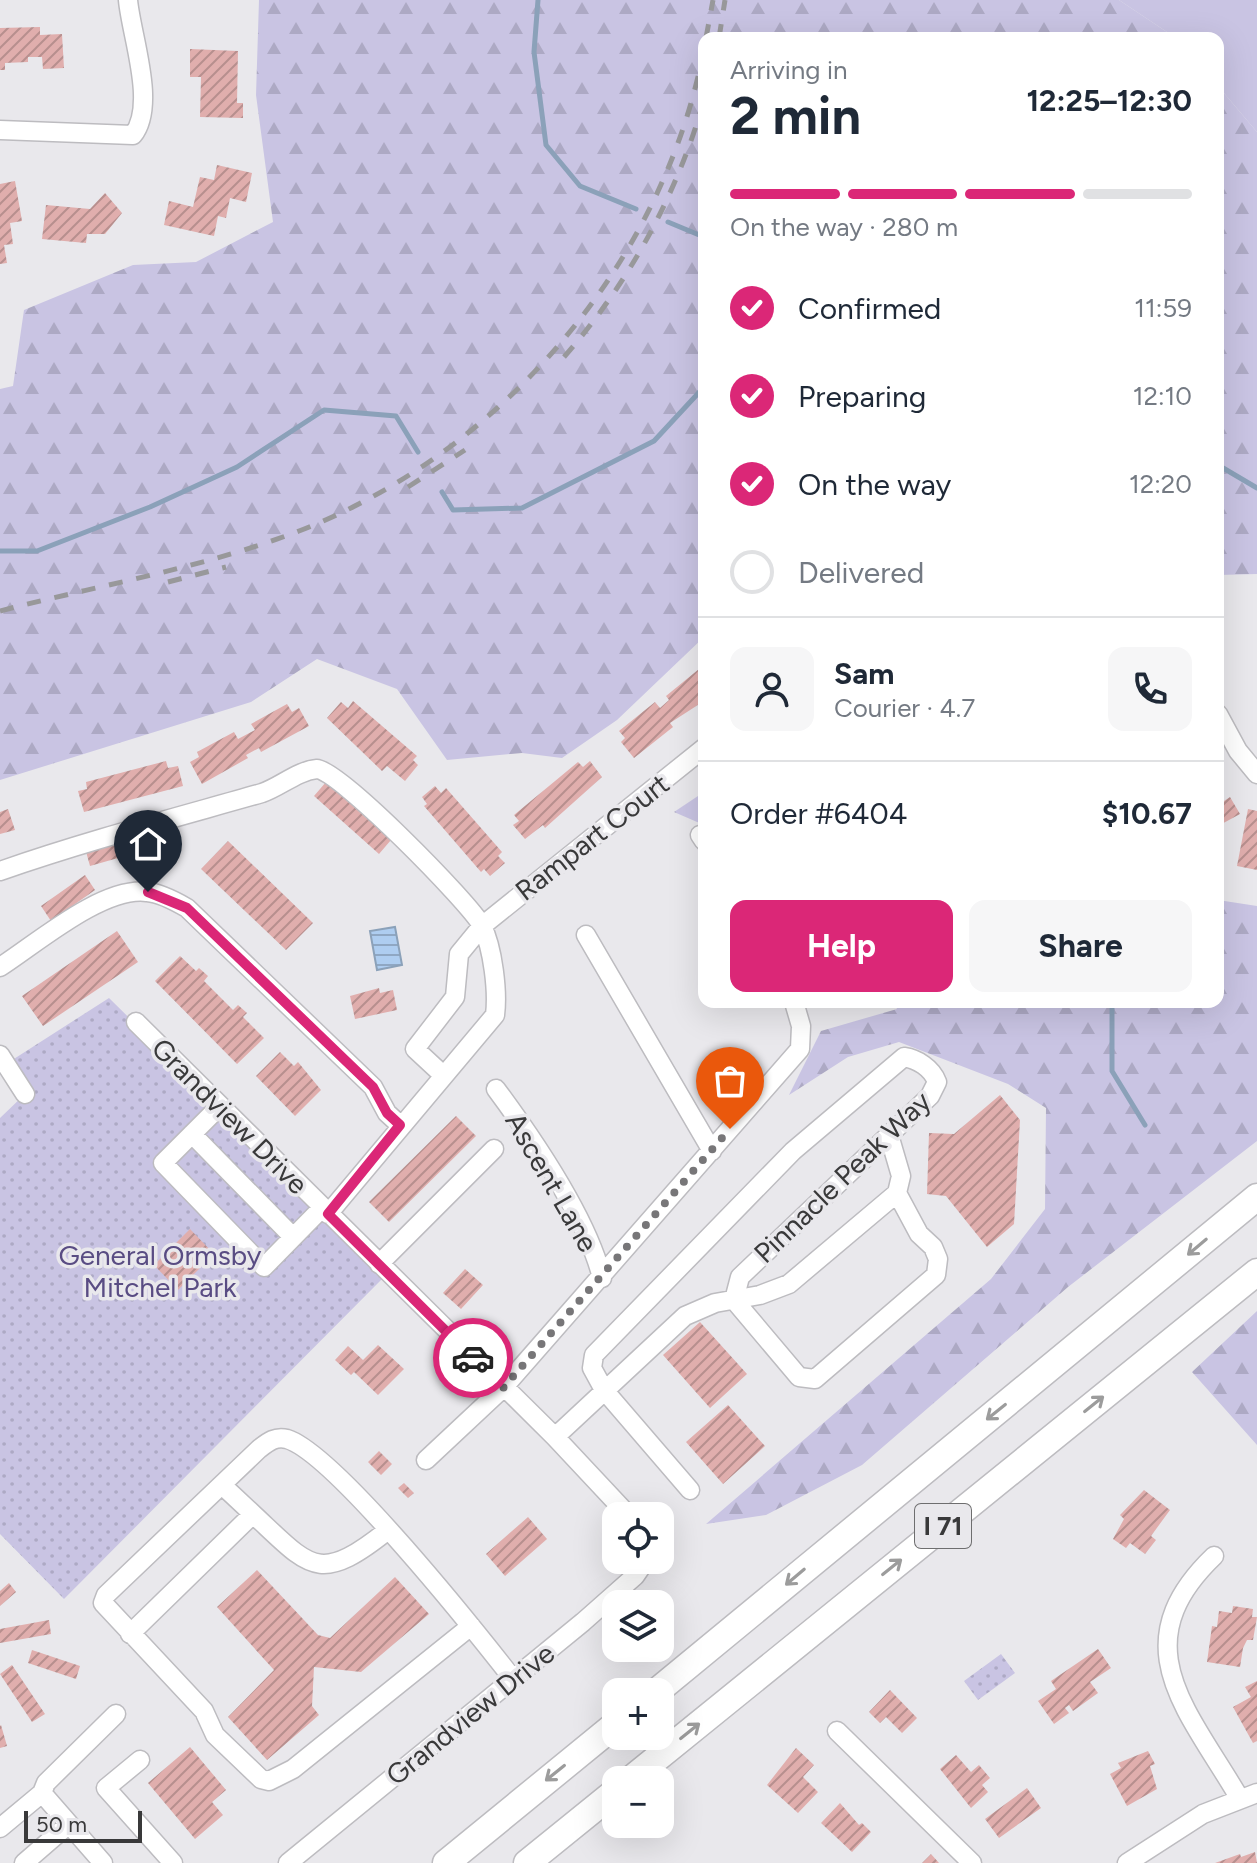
<!DOCTYPE html>
<html lang="en">
<head>
<meta charset="utf-8">
<style>
  :root { --surface:#fff; --page:#f6f6f7; --text:#1f2937; --muted:#747a83; --line:#e0e1e3; --accent:#db2777 }
  body { margin:0; font-family:Figtree,sans-serif; background:var(--page); color:var(--text); height:100vh; display:flex; flex-direction:column; font-size:30px; white-space:nowrap }
  * { box-sizing:border-box; margin:0 }
  p { font-size:26px; color:var(--muted) }
  .icon { flex:none; width:44px; height:44px; fill:none; stroke:currentColor; stroke-width:2; stroke-linecap:round; stroke-linejoin:round }
  .map { position:relative; flex:1; overflow:hidden }
  .sheet { position:absolute; left:698px; top:32px; width:526px; height:976px; display:flex; flex-direction:column; background:var(--surface); border-radius:16px; box-shadow:0 8px 32px #0002 }
  .sheet>* { flex:none }
  .tools { position:absolute; left:602px; top:1502px; display:grid; gap:16px }
  .tools a { display:grid; place-items:center; width:72px; height:72px; border-radius:16px; background:var(--surface); box-shadow:0 8px 32px #0002; font-size:40px }
  .scale { position:absolute; left:24px; bottom:20px; width:118px; box-sizing:border-box; padding-left:8px; border:4px solid #39393a; border-top:0; font-size:22px; line-height:28px; white-space:nowrap; color:#39393a; -webkit-text-stroke:6px #e9e8ec; paint-order:stroke }
  .pin { position:absolute; display:grid; place-items:center; width:68px; height:68px; color:#fff; margin:-82px -34px; border-radius:50% 50% 50% 0; rotate:-45deg; box-shadow:0 0 8px #0007 }
  .pin .icon { rotate:45deg }
  .courier { position:absolute; display:grid; place-items:center; width:80px; height:80px; margin:-40px; border:6px solid #db2777; border-radius:50%; background:#fff; color:#222; box-shadow:0 2px 10px #0007 }
  .head em { font-style:normal; font-weight:700 }
  .head div { display:flex; flex-direction:column-reverse }
  .head { display:flex; align-items:center; justify-content:space-between; height:136px; padding:0 32px }
  h1 { font-size:52px; font-weight:700; line-height:60px }
  .bar { display:grid; grid-template-columns:repeat(4,1fr); gap:12px 8px; align-content:center; height:96px; padding:0 32px }
  .bar i { height:10px; border-radius:6px; background:var(--line) }
  .bar .current { background:var(--accent) }
  .bar p { grid-column:span 4 }
  .line { display:flex; align-items:center; gap:20px; padding:0 32px; border-top:2px solid var(--line) }
  .line div { flex:1 }
  .round { display:grid; place-items:center; flex:none; width:84px; height:84px; border-radius:16px; background:var(--page) }
  ol { padding:0 32px; list-style:none }
  li { display:flex; align-items:center; gap:24px; height:88px }
  li p { margin-inline-start:auto }
  li .icon { padding:8px; border-radius:50%; background:var(--accent); color:#fff; stroke-width:4 }
  li:last-child { color:var(--muted) }
  li i { width:44px; height:44px; border:4px solid var(--line); border-radius:50% }
  .action { display:flex; gap:16px; margin-top:auto; padding:16px 32px }
  .action a { flex:1; height:92px; border-radius:16px; background:var(--accent); color:#fff; font-size:32px; font-weight:700; line-height:92px; text-align:center }
  .action a+a { background:var(--page); color:var(--text) }
  .map>svg:first-child { display:block }
</style>
</head>
<body>
<div class="map">
<svg width="1257" height="1863" viewBox="0 0 1257 1863">
  <defs>
    <pattern id="forest-firs" width="22" height="20" patternUnits="userSpaceOnUse" patternTransform="scale(2)"><rect width="22" height="20" fill="#c9c4e3"/><path d="M5 1l3.5 6h-7zM16 11l3.5 6h-7z" fill="#ada9c4"/></pattern>
    <pattern id="park-dots" width="8" height="8" patternUnits="userSpaceOnUse" patternTransform="scale(2)"><rect width="8" height="8" fill="#c9c4e3"/><path d="M2 2h.1M6 6h.1" fill="none" stroke="#ada9c4" stroke-width="1.8" stroke-linecap="round"/></pattern>
    <pattern id="water-rules" width="6" height="5" patternUnits="userSpaceOnUse" patternTransform="scale(2)"><rect width="6" height="5" fill="#aecdf0"/><path d="M0 2.5h6" fill="none" stroke="#8fa7c3"/></pattern>
    <pattern id="building-hatch" width="6" height="6" patternUnits="userSpaceOnUse" patternTransform="scale(2)"><rect width="6" height="6" fill="#e0aead"/><path d="M-1 1l2-2M0 6l6-6M5 7l2-2" fill="none" stroke="#b78f8e"/></pattern>
  </defs>
  <rect width="100%" height="100%" fill="#e9e8ec"/>
  <path fill="#c9c4e3" d="M1119 0H1257V132L1218 86V38H1176Z"/>
  <path fill="url(#forest-firs)" d="M259 0H1119L1176 38H704V637L617 720 562 758 522 753 447 760 397 689 317 659 251 702 0 780V389L13 386 24 310 133 265 196 262 273 222 256 95Z
    M1218 86 1257 132V574L1218 575Z
    M704 792V825L674 812Z
    M1218 900 1257 906V1141L1068 1287 862 1465 766 1515 706 1524 991 1279 1045 1209 1046 1108 1008 1084 899 1042 848 1057 789 1095 821 1031 897 1009 894 1002H1218Z
    M1257 1311V1445L1192 1372Z"/>
  <path fill="url(#park-dots)" d="M109 998 388 1273 64 1599 0 1534V1118L25 1094 6 1064Z
    M1001 1654 1015 1673 978 1700 964 1681Z"/>
  <path fill="url(#water-rules)" stroke="#8ba1b9" stroke-width="2" d="M395 927 402 965 377 970 370 931Z"/>
  <g fill="none" stroke-linecap="round" stroke-linejoin="round">
    <path stroke="#8ba1b9" stroke-width="5" d="M538 0 534 52 546 145 580 186 636 209
      M668 222 704 237
      M1218 465 1257 488
      M442 492 453 510 522 508 654 441 704 387
      M0 551H37L150 507 237 467 324 410 396 416 418 452
      M1112 1002V1071L1145 1125"/>
  </g>
  <path fill="url(#building-hatch)" d="M40 27V35L62 34 64 68 43 69 42 57H28V62L5 63V70H0V28Z
    M190 49 238 51 237 103H243V118L200 117 201 77H190Z
    M217 165 252 173 246 202 230 198 226 218 218 216 214 236 164 225 169 201 193 207 200 177 214 180Z
    M15 181 22 221 10 223 13 244 4 245 7 263 0 264V184Z
    M105 193 122 213 105 234H87L86 243 42 239 46 205 90 209Z
    M699 669 704 675V701L670 723 673 727 634 758 621 742 625 738 619 731 655 702 660 708 669 700 666 696Z
    M353 701 417 756 413 760 418 765 405 781 387 766 382 771 327 718 341 702 348 708Z
    M287 704 292 712 299 708 309 726 261 752 259 748 246 755 248 758 202 784 190 762 199 757 197 752 234 732 238 739 255 730 251 724Z
    M166 761 168 768 178 766 183 786 84 812 78 791 87 789 86 782Z
    M590 761 602 777 545 828 543 825 525 839 513 825 519 821 514 815 578 762 583 767Z
    M326 782 391 840 379 854 314 796Z
    M435 786 441 793 446 788 502 852 498 856 505 863 490 876 484 869 481 872 424 806 427 804 422 797Z
    M1230 797 1240 814 1218 826V805Z
    M8 809 15 830 0 834V812Z
    M1248 809 1257 811V870L1237 866Z
    M169 825 174 842 90 866 85 848Z
    M228 841 313 923 286 950 201 869Z
    M85 875 95 890 51 921 41 906Z
    M117 931 138 962 43 1026 22 996Z
    M180 956 196 971 199 968 208 976 204 981 233 1010 238 1005 247 1013 243 1017 264 1038 237 1064 155 981Z
    M379 988 380 993 393 990 397 1010 355 1019 350 996Z
    M280 1052 294 1066 298 1062 321 1090 295 1116 256 1076Z
    M1000 1095 1020 1120 1014 1224 987 1247 946 1196 927 1194 929 1133 954 1134Z
    M456 1116 476 1136 389 1222 369 1202Z
    M190 1229 214 1254 178 1290 154 1265Z
    M465 1269 483 1285 461 1309 443 1293Z
    M700 1322 747 1374 710 1408 663 1355Z
    M378 1345 404 1369 378 1395 354 1372 351 1375 335 1360 348 1346 363 1360Z
    M728 1405 765 1446 723 1484 686 1442Z
    M379 1451 392 1464 381 1475 368 1462Z
    M404 1483 414 1493 408 1498 398 1488Z
    M1144 1490 1170 1510 1151 1536 1156 1540 1145 1554 1130 1543 1126 1548 1113 1539 1124 1519 1120 1515Z
    M528 1517 547 1539 505 1576 486 1554Z
    M257 1570 318 1635 330 1638 395 1577 429 1614 361 1672 314 1667 312 1706 319 1715 267 1760 228 1717 274 1670 217 1607Z
    M9 1583 16 1592 0 1606V1591Z
    M1233 1606 1253 1609 1252 1617H1257L1253 1640H1247L1243 1648 1240 1667 1207 1662 1212 1626 1217 1627 1219 1611 1232 1613Z
    M49 1620 51 1634 0 1643V1629Z
    M1098 1649 1111 1668 1090 1682 1098 1693 1073 1711 1069 1705 1065 1708 1069 1713 1054 1724 1038 1701 1056 1689 1051 1681Z
    M32 1650 80 1666 76 1679 28 1663Z
    M12 1665 45 1714 32 1722 0 1674Z
    M1257 1681V1741L1253 1743 1233 1707 1251 1697 1245 1687Z
    M890 1690 917 1718 902 1733 886 1717 880 1723 869 1712Z
    M1 1725 7 1746 0 1748V1726Z
    M190 1747 226 1790 212 1802 223 1815 195 1839 148 1783Z
    M796 1748 814 1765 803 1777 818 1792 798 1813 767 1785Z
    M1148 1751 1155 1764 1150 1766 1157 1789 1127 1806 1110 1774 1121 1768 1118 1763Z
    M956 1755 971 1772 979 1765 990 1778 982 1785 988 1792 971 1808 940 1769Z
    M1027 1788 1041 1808 999 1838 985 1819Z
    M840 1803 859 1825 862 1823 871 1832 852 1852 821 1823Z
    M1255 1852 1257 1863H1215L1240 1854 1241 1857Z
    M931 1854 939 1863H922Z"/>
  <g fill="none" stroke-linecap="round" stroke-linejoin="round">
    <defs>
      <path id="minor" d="M0 130 133 135C157 105 131 35 128 0
        M1218 714 1238 751 1257 774
        M700 835 704 841
        M0 871C86 841 174 818 262 793 280 787 297 771 317 769 337 768 471 904 482 926 493 948 498 992 495 1015L328 1214
        M586 935 712 1151
        M0 967C36 944 103 886 147 892 160 893 175 901 187 908L373 1087 387 1113 400 1125
        M136 1022 555 1437 629 1516
        M0 1055 25 1094
        M443 1075 415 1049 455 997 459 954 482 926 704 748
        M496 1089C533 1139 587 1218 602 1278
        M220 1106 163 1163 264 1267 322 1208
        M192 1134 293 1237
        M379 1264 494 1149
        M555 1437 685 1316 715 1303 760 1295 789 1284 897 1193 901 1176 889 1135
        M426 1460 503 1388 800 1049 801 1026 794 1002
        M222 1485 253 1514
        M690 1490 604 1390 592 1368 594 1355 793 1151 904 1057C917 1059 932 1068 937 1082L930 1096 740 1277 734 1300 799 1377 815 1379 936 1275 938 1259 933 1247 919 1234 897 1193
        M1214 1556C1121 1645 1188 1710 1240 1799
        M471 1626 293 1769 269 1781 261 1779 215 1735 204 1711 103 1603 106 1595 259 1449C268 1442 275 1436 287 1439 334 1453 477 1633 513 1679
        M130 1634 253 1514C310 1567 318 1586 388 1530
        M837 1731 972 1863
        M140 1760 106 1788 173 1863
        M0 1828 42 1793
        M24 1863 69 1824
        M103 1863 42 1793 46 1783 116 1714
        M288 1863 583 1622 635 1576 646 1560
        M1127 1863 1203 1814 1257 1793"/>
      <path id="highway" d="M656 1692 1257 1197
        M630 1780 1257 1272
        M446 1863 616 1724
        M527 1863 616 1791"/>
    </defs>
    <use href="#minor" stroke="#bdbcc0" stroke-width="21"/>
    <use href="#highway" stroke="#bdbcc0" stroke-width="29"/>
    <use href="#minor" stroke="#fff" stroke-width="18"/>
    <use href="#highway" stroke="#fff" stroke-width="26"/>
    <path stroke="#98989a" stroke-width="5" stroke-dasharray="14 14" stroke-linecap="butt" d="M706 38 713 0
      M719 38 725 0
      M564 357C629 283 677 195 704 100
      M408 487 465 450
      M168 582 226 567
      M0 611C100 585 203 568 299 531 502 452 663 264 704 49"/>
  </g>
  <defs><path id="oneway-shaft" d="M-6 0H5M1.5-3L5.5 0L1.5 3" fill="none" stroke-width="1.6" stroke-linecap="round" stroke-linejoin="round" transform="scale(2)"/></defs>
  <g stroke="#9c9c9c">
    <use href="#oneway-shaft" transform="translate(1197 1247) rotate(140)"/>
    <use href="#oneway-shaft" transform="translate(1094 1404) rotate(-39)"/>
    <use href="#oneway-shaft" transform="translate(996 1412) rotate(141)"/>
    <use href="#oneway-shaft" transform="translate(892 1567) rotate(-39)"/>
    <use href="#oneway-shaft" transform="translate(795 1577) rotate(140)"/>
    <use href="#oneway-shaft" transform="translate(690 1731) rotate(-39)"/>
    <use href="#oneway-shaft" transform="translate(555 1773) rotate(141)"/>
  </g>
  <g fill="none" stroke-linecap="round" stroke-linejoin="round">
    <path stroke="#777678" stroke-width="8" stroke-dasharray="0 14.4" d="M473 1358 503 1388 730 1129"/>
    <path stroke="#db2777" stroke-width="10" d="M148 892 187 908 373 1087 387 1113 400 1125 328 1214 473 1358"/>
  </g>
  <g text-anchor="middle" dominant-baseline="central" stroke-width="7" stroke-linejoin="round" paint-order="stroke">
    <rect fill="#e9e8ec" stroke="#6e6e6f" stroke-width="2" x="915" y="1504" width="56" height="44" rx="6"/>
    <g font-size="26" font-weight="bold" fill="#39393a">
      <text x="943" y="1526">I 71</text>
    </g>
    <g font-size="28" fill="#39393a" stroke="#e9e8ec">
      <text transform="translate(592 837) rotate(-38)">Rampart Court</text>
      <text transform="translate(230 1116) rotate(45)">Grandview Drive</text>
      <text transform="translate(842 1177) rotate(-44)">Pinnacle Peak Way</text>
      <text transform="translate(552 1182) rotate(60)">Ascent Lane</text>
      <text transform="translate(470 1714) rotate(-39)">Grandview Drive</text>
    </g>
    <g font-size="28" fill="#594c83" stroke="#e9e8ec">
      <text x="160" y="1255">General Ormsby<tspan x="160" dy="32">Mitchel Park</tspan></text>
    </g>
  </g>
</svg>
<div class="tools">
<a><svg class="icon" aria-label="locate" viewBox="0 0 24 24"><circle cx="12" cy="12" r="6"/><path d="M12 2v4M12 18v4M2 12h4M18 12h4"/></svg></a>
<a><svg class="icon" aria-label="layers" viewBox="0 0 24 24"><path d="M12 4l9 5-9 5-9-5zM3 14l9 5 9-5"/></svg></a>
<a>+</a>
<a>−</a>
</div>
<div class="scale">50 m</div>
<div class="pin" style="left:730px;top:1129px;background:#ea580c"><svg class="icon" aria-label="bag" viewBox="0 0 24 24"><path d="M5 8h14l-1 12H6zM9 8a3 3 0 0 1 6 0"/></svg></div>
<div class="pin" style="left:148px;top:892px;background:#1f2937"><svg class="icon" aria-label="home" viewBox="0 0 24 24"><path d="M3 11l9-7 9 7M6 9v11h12V9"/></svg></div>
<div class="courier" style="left:473px;top:1358px"><svg class="icon" aria-label="car" viewBox="0 0 24 24"><path d="M5 17H2v-5l4-1 3-4h7l3 4 3 1v5h-3M9 17h6M6 11h13"/><circle cx="7" cy="17" r="2"/><circle cx="17" cy="17" r="2"/></svg></div>
<section class="sheet">
<div class="head"><div><h1>2 min</h1><p>Arriving in</p></div><em>12:25–12:30</em></div>
<div class="bar"><i class="current"></i><i class="current"></i><i class="current"></i><i></i><p>On the way · 280 m</p></div>
<ol>
<li><svg class="icon" aria-label="check" viewBox="0 0 24 24"><path d="M5 12l5 5 9-10"/></svg>Confirmed<p>11:59</p></li>
<li><svg class="icon" aria-label="check" viewBox="0 0 24 24"><path d="M5 12l5 5 9-10"/></svg>Preparing<p>12:10</p></li>
<li><svg class="icon" aria-label="check" viewBox="0 0 24 24"><path d="M5 12l5 5 9-10"/></svg>On the way<p>12:20</p></li>
<li><i></i>Delivered</li>
</ol>
<div class="line" style="height:144px"><a class="round"><svg class="icon" aria-label="person" viewBox="0 0 24 24"><circle cx="12" cy="8" r="4"/><path d="M4 21q1-7 8-7t8 7"/></svg></a><div><b>Sam</b><p>Courier · 4.7</p></div><a class="round"><svg class="icon" aria-label="phone" viewBox="0 0 24 24"><path d="M5 4h4l2 5-3 2q2 4 5 5l2-3 5 2v4C11 20 4 13 5 4z"/></svg></a></div>
<div class="line" style="height:104px"><div>Order #6404</div><b>$10.67</b></div>
<div class="action"><a>Help</a><a>Share</a></div>
</section>
</div>
</body>
</html>
